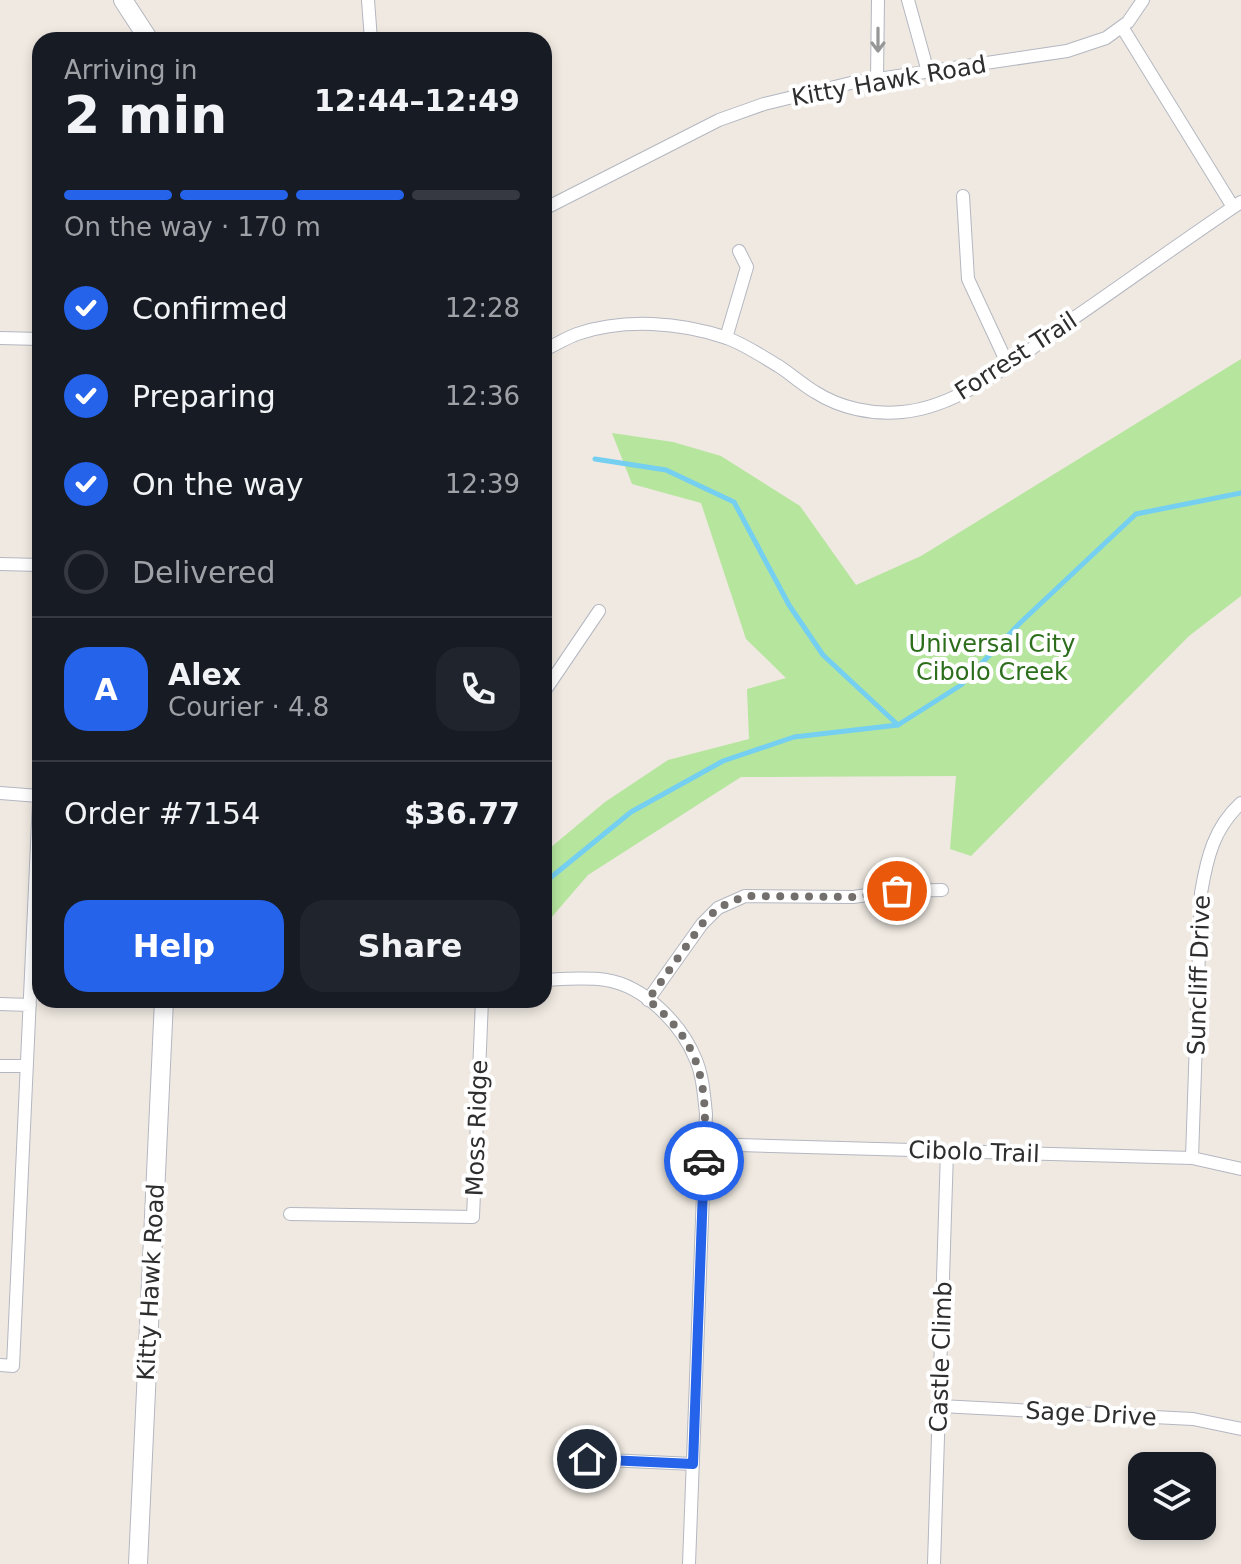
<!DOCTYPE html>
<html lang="en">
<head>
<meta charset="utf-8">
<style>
  :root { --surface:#171b24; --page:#20242c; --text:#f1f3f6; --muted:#9ea1a6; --line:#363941; --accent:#2563eb }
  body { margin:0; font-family:"DejaVu Sans",sans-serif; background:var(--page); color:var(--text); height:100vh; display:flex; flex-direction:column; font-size:30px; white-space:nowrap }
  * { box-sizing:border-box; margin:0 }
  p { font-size:26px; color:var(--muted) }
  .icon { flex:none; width:44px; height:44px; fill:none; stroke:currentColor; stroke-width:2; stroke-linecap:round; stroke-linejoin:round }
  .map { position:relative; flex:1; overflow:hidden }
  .sheet { position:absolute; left:32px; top:32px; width:520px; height:976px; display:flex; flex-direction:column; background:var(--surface); border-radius:24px; box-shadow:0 4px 12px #0003 }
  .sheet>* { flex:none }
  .controls { position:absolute; left:1128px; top:1452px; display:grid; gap:16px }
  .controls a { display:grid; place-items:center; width:88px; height:88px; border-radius:16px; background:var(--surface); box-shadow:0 4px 12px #0003; font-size:40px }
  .pin { position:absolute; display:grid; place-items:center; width:68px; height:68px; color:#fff; margin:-34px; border:4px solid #fff; border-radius:50%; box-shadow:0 2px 8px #0007 }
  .courier { position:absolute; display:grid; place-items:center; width:80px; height:80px; margin:-40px; border:6px solid #2563eb; border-radius:50%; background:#fff; color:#222; box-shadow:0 2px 10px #0007 }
  .headline em { font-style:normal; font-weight:600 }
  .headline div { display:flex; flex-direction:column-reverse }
  .headline { display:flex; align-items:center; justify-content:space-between; height:136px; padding:0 32px }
  h1 { font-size:52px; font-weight:600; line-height:60px }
  .bar { display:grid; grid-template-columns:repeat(4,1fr); gap:12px 8px; align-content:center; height:96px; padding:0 32px }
  .bar i { height:10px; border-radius:6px; background:var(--line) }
  .bar .selected { background:var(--accent) }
  .bar p { grid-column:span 4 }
  .line { display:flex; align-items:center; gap:20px; padding:0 32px; border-top:2px solid var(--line) }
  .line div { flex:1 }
  .round { display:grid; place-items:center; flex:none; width:84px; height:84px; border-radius:24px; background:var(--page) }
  ol { padding:0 32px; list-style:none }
  li { display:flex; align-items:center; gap:24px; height:88px }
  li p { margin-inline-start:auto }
  li .icon { padding:8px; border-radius:50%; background:var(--accent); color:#fff; stroke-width:4 }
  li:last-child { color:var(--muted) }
  li i { width:44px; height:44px; border:4px solid var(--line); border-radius:50% }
  .cta { display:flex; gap:16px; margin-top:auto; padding:16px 32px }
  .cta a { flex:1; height:92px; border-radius:24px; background:var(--accent); color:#fff; font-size:32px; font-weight:600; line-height:92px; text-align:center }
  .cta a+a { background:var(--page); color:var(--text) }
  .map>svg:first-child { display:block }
</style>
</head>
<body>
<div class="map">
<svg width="1241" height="1564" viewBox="0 0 1241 1564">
  <rect width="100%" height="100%" fill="#efe9e1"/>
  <path fill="#b6e59e" d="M1241 359V596L1189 636 971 856 950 849 956 776 741 777 588 875 544 926V853L605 802 668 760 749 739 747 689 786 678 746 639 701 503 632 484 612 433 673 442 721 456 800 506 856 585 921 556Z"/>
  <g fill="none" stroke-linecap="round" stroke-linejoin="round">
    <path stroke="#75cff0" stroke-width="5" d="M595 459 666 470 734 502 789 605 823 655 898 725
      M544 883 631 812 723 761 794 737 898 725 961 685 1020 623 1136 514 1241 493"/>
    <defs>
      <path id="street" d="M368 0 371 40
        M908 0 928 72
        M1122 27 1233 207
        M877 79 878 0
        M963 196 968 279 1008 365
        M544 209 719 120 764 104 851 83 1067 51 1106 38 1128 22 1143 0
        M0 338 40 339
        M726 338 747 267 739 251
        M544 350C555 345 566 338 577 334 624 318 680 322 727 338 746 345 763 357 780 367 792 375 803 385 815 392 840 408 872 415 902 412 963 407 1022 354 1071 320 1128 281 1184 240 1241 202
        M0 564 40 565
        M544 692 599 611
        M0 793 39 796
        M544 980C564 979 586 977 606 980 645 986 682 1025 696 1060 703 1077 704 1096 706 1114L689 1564
        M648 1000 702 924 718 908 745 896 853 897 897 891 942 890
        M0 1004 30 1005
        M0 1066H27
        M705 1144 1192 1158 1241 1169
        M1192 1158 1201 893C1207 857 1214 828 1241 803
        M290 1214 473 1217 482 1000
        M0 1365 13 1366 40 779
        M940 1406 1193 1419 1241 1429
        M587 1459 693 1464
        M934 1564 947 1151"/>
      <path id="secondary" d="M123 0 149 40
        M138 1564 164 1000"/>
    </defs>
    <use href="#street" stroke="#b4b7c1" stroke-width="14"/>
    <use href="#secondary" stroke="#b4b7c1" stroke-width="20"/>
    <use href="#street" stroke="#fff" stroke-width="12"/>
    <use href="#secondary" stroke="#fff" stroke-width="18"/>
  </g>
  <defs><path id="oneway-shaft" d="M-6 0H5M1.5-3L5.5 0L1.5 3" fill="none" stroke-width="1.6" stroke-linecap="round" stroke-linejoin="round" transform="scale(2)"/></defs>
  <use stroke="#969696" href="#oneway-shaft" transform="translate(878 40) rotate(90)"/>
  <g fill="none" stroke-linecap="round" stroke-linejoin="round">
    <path stroke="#726f6d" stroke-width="8" stroke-dasharray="0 14.4" d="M704 1161C707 1092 707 1047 648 1000L702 924 718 908 745 896 853 897 897 891"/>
    <path stroke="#2563eb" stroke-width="10" d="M587 1459 693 1464 704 1161"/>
  </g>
  <g text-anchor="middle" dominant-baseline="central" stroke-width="8" stroke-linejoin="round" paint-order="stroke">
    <g font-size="24" fill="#2e2e2e" stroke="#fff">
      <text transform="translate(889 81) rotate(-10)">Kitty Hawk Road</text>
      <text transform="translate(1016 356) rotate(-33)">Forrest Trail</text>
      <text transform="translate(1199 975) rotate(-88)">Suncliff Drive</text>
      <text transform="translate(477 1128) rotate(-88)">Moss Ridge</text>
      <text transform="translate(974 1152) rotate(2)">Cibolo Trail</text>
      <text transform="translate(151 1282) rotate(-87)">Kitty Hawk Road</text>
      <text transform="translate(941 1357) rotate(-88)">Castle Climb</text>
      <text transform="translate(1091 1414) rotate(3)">Sage Drive</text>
    </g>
    <g font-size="24" fill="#2c6e1b" stroke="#fff">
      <text x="992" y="644">Universal City<tspan x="992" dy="28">Cibolo Creek</tspan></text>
    </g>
  </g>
</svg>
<div class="controls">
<a><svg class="icon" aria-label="layers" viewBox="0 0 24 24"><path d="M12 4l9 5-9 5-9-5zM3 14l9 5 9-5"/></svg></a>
</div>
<div class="pin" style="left:897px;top:891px;background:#ea580c"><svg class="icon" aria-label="bag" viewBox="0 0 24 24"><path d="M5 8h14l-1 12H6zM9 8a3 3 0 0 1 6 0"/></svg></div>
<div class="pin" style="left:587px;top:1459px;background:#1f2937"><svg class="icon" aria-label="home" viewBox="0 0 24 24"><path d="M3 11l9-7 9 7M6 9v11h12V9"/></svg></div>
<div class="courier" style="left:704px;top:1161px"><svg class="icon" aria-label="car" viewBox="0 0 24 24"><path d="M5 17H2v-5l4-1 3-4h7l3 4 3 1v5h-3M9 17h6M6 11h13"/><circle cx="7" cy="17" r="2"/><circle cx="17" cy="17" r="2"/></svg></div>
<section class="sheet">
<div class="headline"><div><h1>2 min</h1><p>Arriving in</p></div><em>12:44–12:49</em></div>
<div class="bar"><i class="selected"></i><i class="selected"></i><i class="selected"></i><i></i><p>On the way · 170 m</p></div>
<ol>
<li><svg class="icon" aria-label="check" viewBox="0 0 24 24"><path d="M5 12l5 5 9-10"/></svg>Confirmed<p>12:28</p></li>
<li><svg class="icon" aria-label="check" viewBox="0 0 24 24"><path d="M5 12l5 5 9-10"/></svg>Preparing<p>12:36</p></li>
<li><svg class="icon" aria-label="check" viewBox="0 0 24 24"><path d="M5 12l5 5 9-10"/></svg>On the way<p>12:39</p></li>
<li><i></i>Delivered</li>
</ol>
<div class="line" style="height:144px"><b class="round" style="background:var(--accent);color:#fff">A</b><div><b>Alex</b><p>Courier · 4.8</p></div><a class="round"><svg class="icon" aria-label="phone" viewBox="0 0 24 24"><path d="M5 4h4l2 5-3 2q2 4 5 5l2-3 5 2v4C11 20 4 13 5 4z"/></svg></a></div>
<div class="line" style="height:104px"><div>Order #7154</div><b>$36.77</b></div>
<div class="cta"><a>Help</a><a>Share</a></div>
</section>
</div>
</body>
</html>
